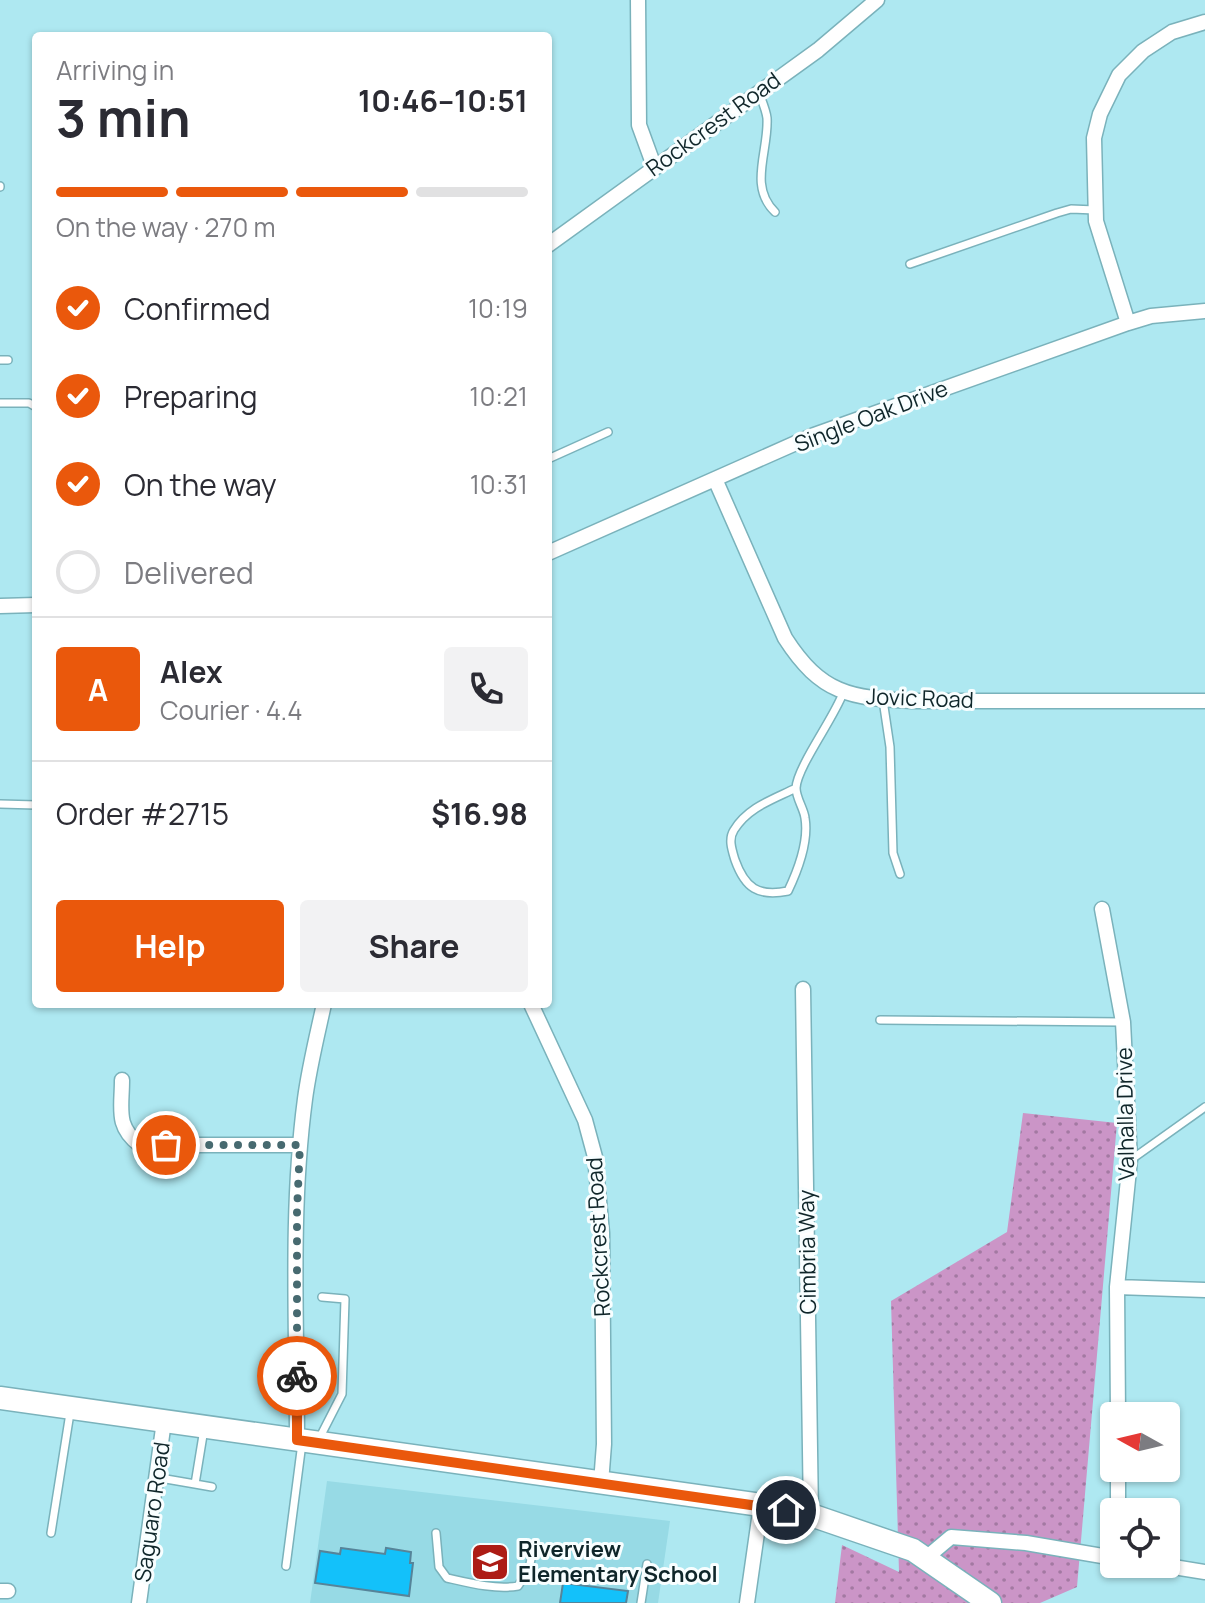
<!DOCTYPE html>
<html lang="en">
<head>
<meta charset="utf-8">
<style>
  :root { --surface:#fff; --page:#f2f2f3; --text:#2b2b33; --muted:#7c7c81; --line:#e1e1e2; --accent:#ea580c }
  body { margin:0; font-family:Manrope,sans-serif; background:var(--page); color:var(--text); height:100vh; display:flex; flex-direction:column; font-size:30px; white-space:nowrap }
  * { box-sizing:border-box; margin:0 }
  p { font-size:26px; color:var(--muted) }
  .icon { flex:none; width:44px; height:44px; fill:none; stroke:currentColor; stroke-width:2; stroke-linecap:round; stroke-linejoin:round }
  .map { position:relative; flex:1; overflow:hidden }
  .sheet { position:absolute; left:32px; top:32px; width:520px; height:976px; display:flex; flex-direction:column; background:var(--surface); border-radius:8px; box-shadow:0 2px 6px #0004 }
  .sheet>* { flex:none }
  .needle { width:52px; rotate:278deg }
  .buttons { position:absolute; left:1100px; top:1402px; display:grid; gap:16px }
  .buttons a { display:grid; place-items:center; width:80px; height:80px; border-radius:8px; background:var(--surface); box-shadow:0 2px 6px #0004; font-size:40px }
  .pin { position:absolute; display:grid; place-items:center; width:68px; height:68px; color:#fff; margin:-34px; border:4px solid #fff; border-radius:50%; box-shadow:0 2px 8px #0007 }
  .courier { position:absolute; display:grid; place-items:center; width:80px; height:80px; margin:-40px; border:6px solid #ea580c; border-radius:50%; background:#fff; color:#222; box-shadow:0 2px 10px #0007 }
  .overview em { font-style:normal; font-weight:700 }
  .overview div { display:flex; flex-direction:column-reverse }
  .overview { display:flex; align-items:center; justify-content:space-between; height:136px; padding:0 24px }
  h1 { font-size:52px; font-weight:700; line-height:60px }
  .bar { display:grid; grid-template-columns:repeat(4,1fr); gap:12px 8px; align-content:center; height:96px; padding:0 24px }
  .bar i { height:10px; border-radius:6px; background:var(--line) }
  .bar .active { background:var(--accent) }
  .bar p { grid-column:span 4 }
  .line { display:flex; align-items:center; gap:20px; padding:0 24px; border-top:2px solid var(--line) }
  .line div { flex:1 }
  .round { display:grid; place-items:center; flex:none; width:84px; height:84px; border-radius:8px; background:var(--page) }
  ol { padding:0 24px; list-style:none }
  li { display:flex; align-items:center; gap:24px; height:88px }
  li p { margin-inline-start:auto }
  li .icon { padding:8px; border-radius:50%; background:var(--accent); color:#fff; stroke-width:4 }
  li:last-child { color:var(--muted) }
  li i { width:44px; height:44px; border:4px solid var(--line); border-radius:50% }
  .primary-button { display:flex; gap:16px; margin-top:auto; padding:16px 24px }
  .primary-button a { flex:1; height:92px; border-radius:8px; background:var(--accent); color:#fff; font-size:32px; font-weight:700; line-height:92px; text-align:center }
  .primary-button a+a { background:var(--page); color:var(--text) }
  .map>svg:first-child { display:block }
</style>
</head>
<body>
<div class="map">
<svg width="1205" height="1603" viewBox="0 0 1205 1603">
  <defs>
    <pattern id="grass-dots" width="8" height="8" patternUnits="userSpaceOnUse" patternTransform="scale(2)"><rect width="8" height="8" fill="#cb95c7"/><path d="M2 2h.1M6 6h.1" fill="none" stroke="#a379a2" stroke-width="1.8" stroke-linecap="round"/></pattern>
  </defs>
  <rect width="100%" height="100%" fill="#aee8f1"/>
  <path fill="#97dae5" d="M327 1481 670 1521 658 1603H310Z"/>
  <path fill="url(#grass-dots)" d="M1023 1113 1117 1123 1077 1587 1040 1603H835L842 1545 899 1572 891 1301 1007 1232Z"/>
  <path fill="#13c1fa" stroke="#568499" stroke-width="2" d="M341 1548 385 1554 386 1548 411 1552 410 1563H413L409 1596 315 1583 320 1551 340 1554Z
    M563 1583 628 1591 626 1603H560Z"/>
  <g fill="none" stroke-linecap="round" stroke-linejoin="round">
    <defs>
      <path id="lane" d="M759 93C762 101 766 110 767 118 769 151 748 186 775 212
        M0 186V187
        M910 264 1057 213 1071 209 1095 210
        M0 360H8
        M0 403H29L36 407
        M548 459 608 432
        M883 700 890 747 893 853 900 874
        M796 788C774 799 748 807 734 830 728 839 732 850 735 860 745 888 758 897 788 891 798 870 809 842 805 818 804 809 796 798 796 788 797 767 834 718 843 693
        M0 804 36 805
        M880 1020 1122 1022
        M1132 1159 1205 1107
        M320 1437 342 1394 345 1299 322 1297
        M166 1479 195 1484 204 1429
        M195 1484 212 1487
        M51 1533 70 1413
        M436 1533 439 1567 447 1578C469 1583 496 1590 518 1586L529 1569 533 1549
        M286 1566 302 1443
        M641 1603 647 1564"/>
      <path id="street" d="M638 0 639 125 654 166
        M548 245 818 50 877 0
        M1128 323 1096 221 1094 138 1100 114 1119 75 1143 51 1172 32 1205 22
        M715 479 785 638C821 694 850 698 912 701H1205
        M548 553 814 435 1128 323 1151 316 1205 311
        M0 606 36 605
        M1102 909 1123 1022 1130 1160 1117 1287 1118 1416
        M803 989 811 1515
        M531 1004 585 1120 595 1157 602 1233 604 1444 601 1483
        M122 1080C122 1109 115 1126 140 1145H300
        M1117 1287 1205 1290
        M297 1440C297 1327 290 1212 305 1099 309 1068 317 1036 324 1004
        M1118 1468V1512
        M926 1558 951 1537 1026 1543 1114 1558
        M1155 1564 1205 1572
        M0 1591H8
        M139 1603 164 1421
        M747 1603 761 1505"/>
      <path id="secondary" d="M0 1398 761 1505 811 1515 913 1550 990 1603"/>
    </defs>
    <use href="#lane" stroke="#7ab2bb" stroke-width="10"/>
    <use href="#street" stroke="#7ab2bb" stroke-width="17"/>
    <use href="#secondary" stroke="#7ab2bb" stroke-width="25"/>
    <use href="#lane" stroke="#fff" stroke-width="7"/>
    <use href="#street" stroke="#fff" stroke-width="14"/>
    <use href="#secondary" stroke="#fff" stroke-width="22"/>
  </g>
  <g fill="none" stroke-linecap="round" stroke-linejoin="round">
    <path stroke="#476a70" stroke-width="8" stroke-dasharray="0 14.4" d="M166 1145H300L297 1211V1376"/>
    <path stroke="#ea580c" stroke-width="10" d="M297 1376V1440L786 1510"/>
  </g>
  <defs>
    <symbol id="school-square" viewBox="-11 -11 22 22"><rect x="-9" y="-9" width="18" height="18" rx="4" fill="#ad1c15" stroke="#f8feff"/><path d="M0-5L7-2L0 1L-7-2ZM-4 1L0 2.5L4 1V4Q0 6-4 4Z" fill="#fff"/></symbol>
  </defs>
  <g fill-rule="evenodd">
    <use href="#school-square" x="468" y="1540" width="44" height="44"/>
  </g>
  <g text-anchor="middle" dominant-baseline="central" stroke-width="6" stroke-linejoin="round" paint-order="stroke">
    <g font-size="22" fill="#0f262a" stroke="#f8feff">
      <text transform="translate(713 124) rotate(-36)">Rockcrest Road</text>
      <text transform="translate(871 416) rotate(-21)">Single Oak Drive</text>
      <text transform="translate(920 698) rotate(2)">Jovic Road</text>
      <text transform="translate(1125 1114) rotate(-91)">Valhalla Drive</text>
      <text transform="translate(598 1237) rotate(-93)">Rockcrest Road</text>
      <text transform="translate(807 1252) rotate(-91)">Cimbria Way</text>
      <text transform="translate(152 1512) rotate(-82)">Saguaro Road</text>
    </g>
    <g font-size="22" font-weight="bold" fill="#0f262a" stroke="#f8feff" text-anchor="start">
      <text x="518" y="1549">Riverview<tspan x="518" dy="25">Elementary School</tspan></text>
    </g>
  </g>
</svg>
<div class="buttons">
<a><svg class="needle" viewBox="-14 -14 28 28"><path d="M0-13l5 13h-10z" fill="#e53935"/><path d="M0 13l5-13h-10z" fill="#7c7c81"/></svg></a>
<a><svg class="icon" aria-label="locate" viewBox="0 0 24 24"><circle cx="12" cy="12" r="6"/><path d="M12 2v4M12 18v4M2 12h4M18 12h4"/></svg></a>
</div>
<div class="pin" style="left:166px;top:1145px;background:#ea580c"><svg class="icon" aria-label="bag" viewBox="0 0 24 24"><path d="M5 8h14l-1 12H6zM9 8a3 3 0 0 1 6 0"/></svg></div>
<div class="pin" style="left:786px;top:1510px;background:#1f2937"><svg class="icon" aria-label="home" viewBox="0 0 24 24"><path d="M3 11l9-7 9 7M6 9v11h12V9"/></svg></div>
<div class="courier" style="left:297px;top:1376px"><svg class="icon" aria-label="bike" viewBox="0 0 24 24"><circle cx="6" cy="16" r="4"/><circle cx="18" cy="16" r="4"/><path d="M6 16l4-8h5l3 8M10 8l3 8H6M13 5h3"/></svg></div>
<section class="sheet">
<div class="overview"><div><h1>3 min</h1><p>Arriving in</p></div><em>10:46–10:51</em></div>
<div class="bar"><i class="active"></i><i class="active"></i><i class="active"></i><i></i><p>On the way · 270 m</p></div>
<ol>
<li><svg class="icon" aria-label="check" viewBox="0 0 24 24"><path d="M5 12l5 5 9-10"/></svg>Confirmed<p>10:19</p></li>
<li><svg class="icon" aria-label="check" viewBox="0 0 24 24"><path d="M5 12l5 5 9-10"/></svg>Preparing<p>10:21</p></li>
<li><svg class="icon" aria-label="check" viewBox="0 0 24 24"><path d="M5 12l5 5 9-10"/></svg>On the way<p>10:31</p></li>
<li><i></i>Delivered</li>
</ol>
<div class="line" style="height:144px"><b class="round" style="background:var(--accent);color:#fff">A</b><div><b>Alex</b><p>Courier · 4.4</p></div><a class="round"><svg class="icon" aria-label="phone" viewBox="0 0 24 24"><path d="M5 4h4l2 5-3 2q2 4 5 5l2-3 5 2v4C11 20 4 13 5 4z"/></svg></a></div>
<div class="line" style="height:104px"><div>Order #2715</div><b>$16.98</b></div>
<div class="primary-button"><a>Help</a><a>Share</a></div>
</section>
</div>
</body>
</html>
